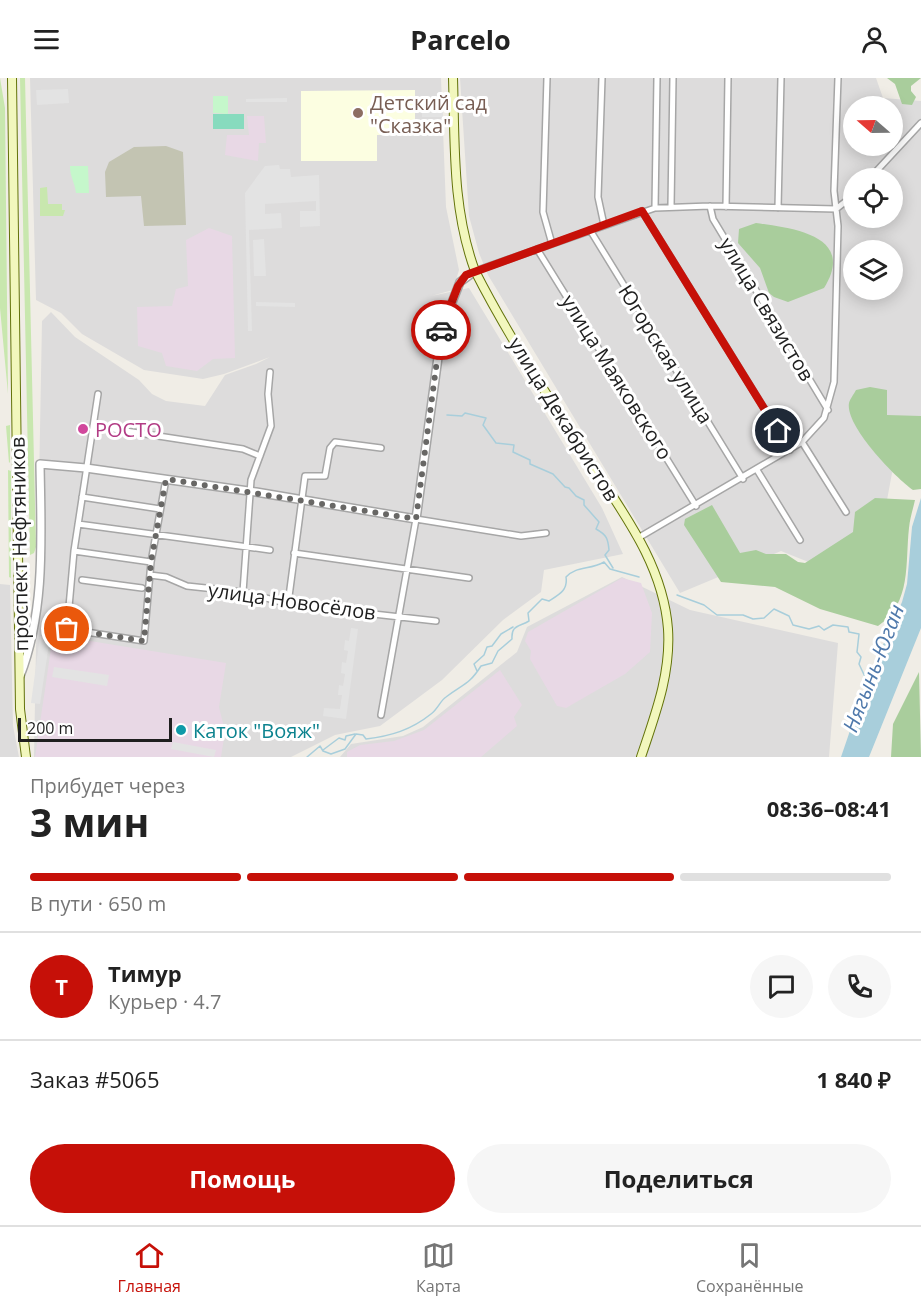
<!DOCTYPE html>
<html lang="ru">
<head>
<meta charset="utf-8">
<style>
  :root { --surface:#fff; --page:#f6f6f6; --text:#222; --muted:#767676; --line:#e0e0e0; --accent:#c61008 }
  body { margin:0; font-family:"Open Sans",sans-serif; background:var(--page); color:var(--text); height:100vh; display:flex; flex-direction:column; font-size:22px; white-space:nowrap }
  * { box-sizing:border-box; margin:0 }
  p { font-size:20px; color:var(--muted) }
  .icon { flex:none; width:33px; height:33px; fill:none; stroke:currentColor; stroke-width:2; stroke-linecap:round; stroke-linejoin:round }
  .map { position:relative; height:679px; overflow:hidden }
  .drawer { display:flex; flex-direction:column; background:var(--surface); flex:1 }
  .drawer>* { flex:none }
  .needle { width:39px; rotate:290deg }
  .fabs { position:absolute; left:843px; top:18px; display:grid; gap:12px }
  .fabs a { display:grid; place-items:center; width:60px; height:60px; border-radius:50%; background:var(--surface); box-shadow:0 3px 15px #0003; font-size:30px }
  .scale { position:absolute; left:18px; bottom:15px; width:154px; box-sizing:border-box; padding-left:6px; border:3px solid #1f1f1f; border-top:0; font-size:16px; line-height:21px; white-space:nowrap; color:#1f1f1f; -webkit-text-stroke:4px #fff; paint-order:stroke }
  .pin { position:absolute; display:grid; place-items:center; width:51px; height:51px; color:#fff; margin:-26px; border:3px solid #fff; border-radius:50%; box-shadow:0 2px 6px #0007 }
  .courier { position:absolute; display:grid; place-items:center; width:60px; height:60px; margin:-30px; border:4px solid #c61008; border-radius:50%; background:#fff; color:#222; box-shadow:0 2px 8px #0007 }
  .overview em { font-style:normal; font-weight:700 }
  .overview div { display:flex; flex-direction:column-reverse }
  .overview { display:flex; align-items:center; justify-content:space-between; height:102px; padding:0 30px }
  h1 { font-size:39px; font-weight:700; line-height:45px }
  .bar { display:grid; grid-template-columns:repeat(4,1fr); gap:9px 6px; align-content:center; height:72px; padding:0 30px }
  .bar i { height:8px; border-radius:4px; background:var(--line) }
  .bar .on { background:var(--accent) }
  .bar p { grid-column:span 4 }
  .line { display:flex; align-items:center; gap:15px; padding:0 30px; border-top:2px solid var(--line) }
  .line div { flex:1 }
  .round { display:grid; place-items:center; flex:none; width:63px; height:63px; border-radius:32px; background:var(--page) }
  .cta { display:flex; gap:12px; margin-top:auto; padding:12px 30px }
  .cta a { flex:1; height:69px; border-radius:36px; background:var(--accent); color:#fff; font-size:24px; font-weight:700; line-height:69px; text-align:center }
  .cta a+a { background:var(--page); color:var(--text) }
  header { display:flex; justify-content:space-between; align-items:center; height:78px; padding:0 30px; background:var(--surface); font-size:27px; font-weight:700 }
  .tab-bar { display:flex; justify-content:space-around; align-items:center; height:84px; border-top:2px solid var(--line); background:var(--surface); font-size:16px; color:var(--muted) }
  .tab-bar a { display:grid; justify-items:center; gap:3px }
  .tab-bar .on { color:var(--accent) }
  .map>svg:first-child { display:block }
</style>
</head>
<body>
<header><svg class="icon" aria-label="menu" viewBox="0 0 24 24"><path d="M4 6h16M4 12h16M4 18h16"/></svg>Parcelo<svg class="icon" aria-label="person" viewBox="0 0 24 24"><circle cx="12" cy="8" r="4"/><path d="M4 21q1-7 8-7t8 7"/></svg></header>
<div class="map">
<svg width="921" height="679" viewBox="0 0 921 679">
  <rect width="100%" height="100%" fill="#f0ede6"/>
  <path fill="#dddcdc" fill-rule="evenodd" d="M30 0H441L446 129 459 192 453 212 431 218 469 210 602 430 623 476 544 492 541 514 503 542 442 602 380 648 335 657 291 679H34L42 243 51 234 75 259 139 302 152 316 166 323 205 328 225 297 256 286 270 279 224 296 203 301 144 292 82 256 61 235 36 222Z
    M460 0H876L883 20 921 23V342L892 395 887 422 854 456 811 485 781 473 680 515 488 197 479 175 469 138ZM854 28H892V68H854ZM854 100H892V140H854ZM854 172H892V212H854Z
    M622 499 690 532 838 565 829 679H340L351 666 403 658 423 649 517 574 527 549Z
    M0 506 10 507 13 648 19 679H0Z"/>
  <path fill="#e8d8e5" d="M247 38H264L266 65H259L258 83 225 77 227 57H249Z
    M209 150 232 158 235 280 213 281 197 293 166 288 162 275 138 268 137 229 172 228 176 211 188 208 186 162Z
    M622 500 641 505 652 535 650 574 625 596 566 630 557 628 530 581 531 573 525 563 528 554Z
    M53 557 226 585 219 629 225 653 221 679H35Z
    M500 592 522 627 514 639 517 648 481 679H347V674L360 667 394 663 424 652Z"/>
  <path fill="#fcfee1" d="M415 12V56L377 57V83H301V13Z"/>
  <path fill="#c3c4b2" d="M166 68 183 74 186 147 144 148 141 118 106 119 105 94 109 84 134 69Z"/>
  <path fill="#c8e7ae" d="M0 0 5 30 8 316 0 230Z
    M20 0H25L36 469 34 475 30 477Z
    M47 109 48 126H62V132H65L63 138H40V110Z
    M10 347V384L9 385 6 348Z
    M8 392 11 393V500L9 499Z"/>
  <path fill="#a9cd9c" d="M887 0H921L911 8V13L916 19 912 27 902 26 895 6Z
    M756 145C791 150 857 157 824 210L788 224 774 219 769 215 760 190 738 165 739 151Z
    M870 309 887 312V337L921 338V411L913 412C895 399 845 348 849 325 850 321 854 316 856 312Z
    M875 420 915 422C913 431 910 440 909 450 905 485 912 525 878 548L820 531 775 509 721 504 684 447 685 441 712 427 740 475 756 472 766 476H786L798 484 805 485 853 454 855 434Z
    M919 594 921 679H891L893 646Z"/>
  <path fill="#c5f7cb" d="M213 18H228V36L213 35Z
    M70 88H88L89 115H76C75 105 70 99 70 88Z"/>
  <path fill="#87dbbe" d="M213 36H244V51H213Z"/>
  <path fill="#e3e3e3" d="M68 11 69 25 37 27 36 12Z
    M287 20V24H246V21Z
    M443 23V39H422V24Z
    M279 87 280 91H290L291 99 319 97 320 148 300 149V133H316V123L265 126V136L281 135 282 150 249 152 252 253H248L245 115 265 88Z
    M264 161 266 198H254L253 162Z
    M256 224 295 225V229L256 228Z
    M351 550 358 551 346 641 323 638 324 630 340 631 342 617H338L339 607 343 608 345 596 341 595 342 584 346 585 348 573 344 572 345 562 349 563Z
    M40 558 50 559 40 626 31 625Z
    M54 589 109 597 107 608 52 599Z
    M173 664 216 672 214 679 171 671Z"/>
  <path fill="#a8cedb" d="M921 420V550L869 679H841L867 603 902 524 907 506 912 449Z"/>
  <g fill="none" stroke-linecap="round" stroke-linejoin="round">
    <path stroke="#a8cedb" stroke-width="1.5" d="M447 337 462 338 465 335 486 340 483 347 496 365 514 367 513 374 530 382V386L553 396 565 409 569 410 576 418 584 422V427L599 444 596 451C607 457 608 461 609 472L605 477 613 490
      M677 517 704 527 717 537H743L753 541 764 540 774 531 789 538 793 547 809 551 819 548 824 552 833 547 848 549 849 554 859 556 857 574 861 579 859 586 867 603
      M477 593 474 586 484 577 487 569 492 568 501 556 513 549
      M323 672 339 660 345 662 346 658 355 656
      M307 679 320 668 323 673 331 676 345 671 356 656 363 657 366 661C391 658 411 652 431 636 438 631 440 623 446 619 463 606 469 607 481 588L492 585 498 573 512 561C511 547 519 549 529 543L528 535 542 521 549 523C560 516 568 512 566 499 576 488 590 492 604 484L610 491 639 499"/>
    <defs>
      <path id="minor" d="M547 0 543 134 552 166
        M602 0 598 119 604 147
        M870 100 921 45
        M671 128 673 0
        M710 128 713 141 828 332
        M726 129 728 0
        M655 130 657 0
        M778 130 781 0
        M642 133 790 372
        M590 152 743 401
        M537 171 696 428
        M475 193 655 130 710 128 836 131 854 117
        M98 316 74 473 67 551 144 563 151 484 166 401
        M93 348 243 371 260 378
        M802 364 846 434
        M757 392 800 462
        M82 419 160 431
        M78 446 270 472
        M638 460 802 364 824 340 834 304 838 148 834 113 838 0
        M74 473 151 484
        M294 475 469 500
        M150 497 166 499 187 508 243 514 293 527 436 543
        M82 502 142 510
        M243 514 251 402 271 348 268 316 270 294
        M288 526 305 398H325L330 370 335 364 381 370
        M381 637 416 441 521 458 546 455"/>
      <path id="tertiary" d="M20 598C46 531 41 457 40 386L86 390 256 414 416 441 442 250 460 204 475 193"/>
      <path id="secondary" d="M12 0 20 631 26 679
        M453 0C455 66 452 131 475 193 507 256 547 317 585 376 620 431 663 484 668 551 671 596 655 637 641 679"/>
    </defs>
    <use href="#minor" stroke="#a6a6a6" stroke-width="8"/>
    <use href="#tertiary" stroke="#a6a6a6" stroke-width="10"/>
    <use href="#secondary" stroke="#63730a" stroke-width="10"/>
    <use href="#minor" stroke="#fff" stroke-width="5"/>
    <use href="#tertiary" stroke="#fff" stroke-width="7"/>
    <use href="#secondary" stroke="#f2f7bd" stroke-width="8"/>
  </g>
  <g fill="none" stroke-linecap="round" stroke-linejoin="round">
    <path stroke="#686765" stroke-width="6" stroke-dasharray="0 10.8" d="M67 551 144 563 151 484 166 401 416 441 441 252"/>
    <path stroke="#c61008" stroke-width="8" d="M441 252 458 208 466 197 642 133 778 353"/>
  </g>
  <circle fill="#8d6e63" stroke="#fff" stroke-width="2" cx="358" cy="35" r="6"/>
  <circle fill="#d1479c" stroke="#fff" stroke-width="2" cx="83" cy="351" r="6"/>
  <circle fill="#0f9aa8" stroke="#fff" stroke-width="2" cx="181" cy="652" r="6"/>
  <g text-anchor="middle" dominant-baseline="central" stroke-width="6" stroke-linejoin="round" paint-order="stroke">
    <g font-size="20" fill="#785e54" stroke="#fff" text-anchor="start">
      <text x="370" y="24">Детский сад<tspan x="370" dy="23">"Сказка"</tspan></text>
    </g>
    <g font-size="20" fill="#1f1f1f" stroke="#fff">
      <text transform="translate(767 231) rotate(59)">улица Связистов</text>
      <text transform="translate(666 276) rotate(58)">Югорская улица</text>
      <text transform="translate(617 299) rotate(58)">улица Маяковского</text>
      <text transform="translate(564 341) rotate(58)">улица Декабристов</text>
      <text transform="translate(19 466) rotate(-91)">проспект Нефтяников</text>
      <text transform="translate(292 523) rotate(8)">улица Новосёлов</text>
    </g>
    <g font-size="20" fill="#b23c85" stroke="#fff" text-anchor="start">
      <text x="95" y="351">РОСТО</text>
    </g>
    <g font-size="20" fill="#0d838f" stroke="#fff" text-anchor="start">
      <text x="193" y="652">Каток "Вояж"</text>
    </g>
    <g font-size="21" font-style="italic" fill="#4f79ab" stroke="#fff">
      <text transform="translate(873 590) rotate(-69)">Нягынь-Юган</text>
    </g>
  </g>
</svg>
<div class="fabs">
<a><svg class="needle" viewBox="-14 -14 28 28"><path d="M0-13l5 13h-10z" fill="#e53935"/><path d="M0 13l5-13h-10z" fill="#767676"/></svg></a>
<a><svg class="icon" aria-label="locate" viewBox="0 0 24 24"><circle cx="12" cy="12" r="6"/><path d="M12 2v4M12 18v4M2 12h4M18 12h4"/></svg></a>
<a><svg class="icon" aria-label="layers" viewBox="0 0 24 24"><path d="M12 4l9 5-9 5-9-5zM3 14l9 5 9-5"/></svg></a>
</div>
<div class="scale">200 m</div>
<div class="pin" style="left:67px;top:551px;background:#ea580c"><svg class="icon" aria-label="bag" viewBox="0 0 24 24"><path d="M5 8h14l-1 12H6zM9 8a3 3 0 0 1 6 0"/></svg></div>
<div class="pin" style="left:778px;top:353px;background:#1f2937"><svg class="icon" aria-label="home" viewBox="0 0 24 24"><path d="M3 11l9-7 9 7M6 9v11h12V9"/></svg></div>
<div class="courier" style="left:441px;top:252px"><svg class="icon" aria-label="car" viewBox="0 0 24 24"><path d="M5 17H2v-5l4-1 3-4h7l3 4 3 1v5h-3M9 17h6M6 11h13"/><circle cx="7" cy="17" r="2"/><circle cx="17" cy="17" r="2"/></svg></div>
</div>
<section class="drawer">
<div class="overview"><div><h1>3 мин</h1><p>Прибудет через</p></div><em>08:36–08:41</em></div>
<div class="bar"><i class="on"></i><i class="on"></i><i class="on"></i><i></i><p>В пути · 650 m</p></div>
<div class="line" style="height:108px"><b class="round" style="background:var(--accent);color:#fff">Т</b><div><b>Тимур</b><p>Курьер · 4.7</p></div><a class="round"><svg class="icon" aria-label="chat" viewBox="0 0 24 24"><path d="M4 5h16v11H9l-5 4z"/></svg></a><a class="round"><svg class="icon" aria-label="phone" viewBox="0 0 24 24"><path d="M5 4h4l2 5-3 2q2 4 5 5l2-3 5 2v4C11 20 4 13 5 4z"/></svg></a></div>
<div class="line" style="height:78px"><div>Заказ #5065</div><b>1 840 ₽</b></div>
<div class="cta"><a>Помощь</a><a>Поделиться</a></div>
</section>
<nav class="tab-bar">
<a class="on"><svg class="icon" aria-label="home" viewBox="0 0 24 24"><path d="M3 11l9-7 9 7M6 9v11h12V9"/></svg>Главная</a>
<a><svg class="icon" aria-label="map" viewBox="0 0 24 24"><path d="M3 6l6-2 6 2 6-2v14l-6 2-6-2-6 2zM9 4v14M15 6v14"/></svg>Карта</a>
<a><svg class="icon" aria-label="saved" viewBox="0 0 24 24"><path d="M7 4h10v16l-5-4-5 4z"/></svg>Сохранённые</a>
</nav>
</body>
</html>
